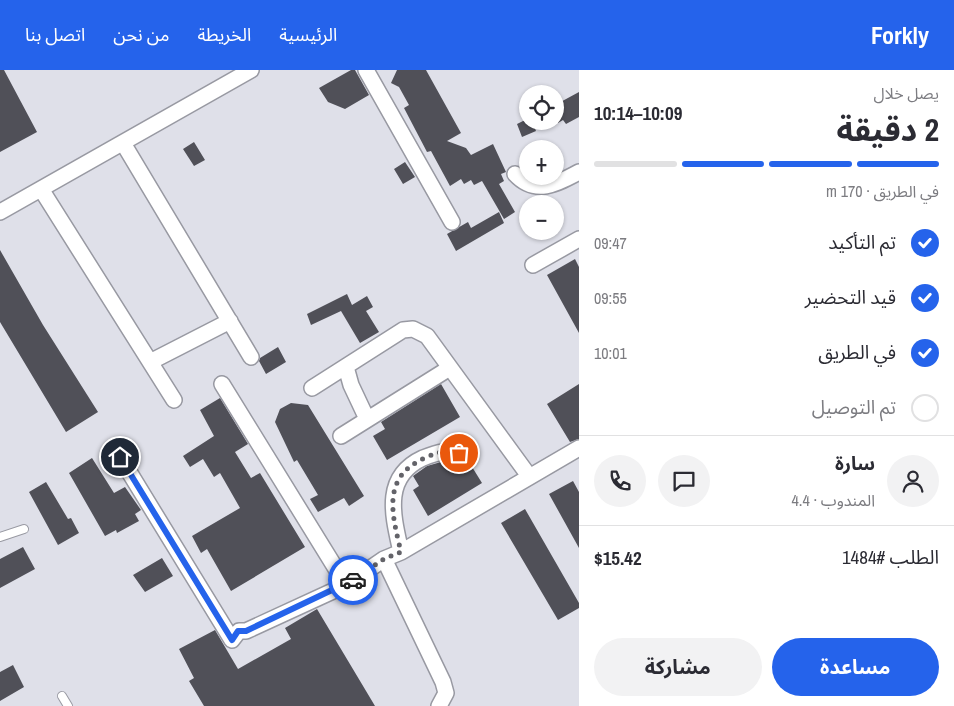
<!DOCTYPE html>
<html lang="ar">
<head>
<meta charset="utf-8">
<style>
  :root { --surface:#fff; --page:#f2f2f3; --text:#2b2b33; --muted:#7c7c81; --line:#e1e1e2; --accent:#2563eb }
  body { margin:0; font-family:"Archivo Narrow","Noto Sans Arabic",sans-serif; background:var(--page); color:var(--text); direction:rtl; height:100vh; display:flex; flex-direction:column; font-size:19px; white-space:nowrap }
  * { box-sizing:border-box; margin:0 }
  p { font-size:16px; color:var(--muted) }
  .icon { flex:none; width:28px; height:28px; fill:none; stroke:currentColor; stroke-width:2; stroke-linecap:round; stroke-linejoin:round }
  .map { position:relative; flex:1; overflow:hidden; direction:ltr }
  .drawer { display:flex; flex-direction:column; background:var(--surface); width:375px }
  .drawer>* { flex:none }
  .fabs { position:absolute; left:519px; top:15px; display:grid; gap:10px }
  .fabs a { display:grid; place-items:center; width:45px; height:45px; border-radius:50%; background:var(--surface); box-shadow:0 1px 4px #0004; font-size:25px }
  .pin { position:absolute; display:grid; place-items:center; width:42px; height:42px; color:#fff; margin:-21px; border:2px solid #fff; border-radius:50%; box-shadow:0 1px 5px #0007 }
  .courier { position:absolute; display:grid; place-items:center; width:50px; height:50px; margin:-25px; border:4px solid #2563eb; border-radius:50%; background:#fff; color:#222; box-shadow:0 1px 6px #0007 }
  .summary em { font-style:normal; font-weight:700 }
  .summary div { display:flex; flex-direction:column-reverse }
  .summary { display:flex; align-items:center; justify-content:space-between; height:85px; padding:0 15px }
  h1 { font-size:32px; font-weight:700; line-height:38px }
  .bar { display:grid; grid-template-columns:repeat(4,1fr); gap:8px 5px; align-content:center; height:60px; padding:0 15px }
  .bar i { height:6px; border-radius:4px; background:var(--line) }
  .bar .active { background:var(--accent) }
  .bar p { grid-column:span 4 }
  .line { display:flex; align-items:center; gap:12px; padding:0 15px; border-top:1px solid var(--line) }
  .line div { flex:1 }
  .round { display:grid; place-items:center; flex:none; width:52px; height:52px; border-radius:26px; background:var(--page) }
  ol { padding:0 15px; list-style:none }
  li { display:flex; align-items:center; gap:15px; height:55px }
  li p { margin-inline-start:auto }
  li .icon { padding:5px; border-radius:50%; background:var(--accent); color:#fff; stroke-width:4 }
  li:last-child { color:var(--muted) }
  li i { width:28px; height:28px; border:2px solid var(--line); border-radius:50% }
  .button { display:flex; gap:10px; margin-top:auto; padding:10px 15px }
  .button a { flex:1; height:58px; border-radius:30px; background:var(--accent); color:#fff; font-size:20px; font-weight:700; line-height:58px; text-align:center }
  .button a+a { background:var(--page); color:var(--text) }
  header { display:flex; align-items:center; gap:30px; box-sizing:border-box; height:70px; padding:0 25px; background:var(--accent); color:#fff }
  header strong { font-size:24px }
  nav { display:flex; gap:28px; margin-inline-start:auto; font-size:18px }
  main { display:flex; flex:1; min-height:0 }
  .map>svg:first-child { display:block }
</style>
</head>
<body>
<header>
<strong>Forkly</strong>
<nav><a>الرئيسية</a><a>الخريطة</a><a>من نحن</a><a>اتصل بنا</a></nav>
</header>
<main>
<section class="drawer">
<div class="summary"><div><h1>2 دقيقة</h1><p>يصل خلال</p></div><em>10:09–10:14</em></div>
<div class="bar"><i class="active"></i><i class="active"></i><i class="active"></i><i></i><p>في الطريق · 170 m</p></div>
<ol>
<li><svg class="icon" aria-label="check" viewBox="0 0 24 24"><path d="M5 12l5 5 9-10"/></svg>تم التأكيد<p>09:47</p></li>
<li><svg class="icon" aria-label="check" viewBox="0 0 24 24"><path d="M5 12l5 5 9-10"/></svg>قيد التحضير<p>09:55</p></li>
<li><svg class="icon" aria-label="check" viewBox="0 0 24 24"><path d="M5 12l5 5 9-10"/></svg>في الطريق<p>10:01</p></li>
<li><i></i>تم التوصيل</li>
</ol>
<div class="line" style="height:90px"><a class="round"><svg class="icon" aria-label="person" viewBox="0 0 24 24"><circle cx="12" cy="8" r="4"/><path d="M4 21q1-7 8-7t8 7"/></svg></a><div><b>سارة</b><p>المندوب · 4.4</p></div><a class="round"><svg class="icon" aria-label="chat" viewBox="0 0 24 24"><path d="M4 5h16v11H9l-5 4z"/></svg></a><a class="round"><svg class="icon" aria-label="phone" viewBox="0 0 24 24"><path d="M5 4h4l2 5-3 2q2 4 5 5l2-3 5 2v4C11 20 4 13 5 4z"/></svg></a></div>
<div class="line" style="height:65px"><div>الطلب #1484</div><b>$15.42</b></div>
<div class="button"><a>مساعدة</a><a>مشاركة</a></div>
</section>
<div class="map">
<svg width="579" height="636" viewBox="0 0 579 636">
  <rect width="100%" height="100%" fill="#dfe0e9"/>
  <path fill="#505058" d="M0 0H4L37 62 0 82Z
    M351 0H355L369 25 345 39 328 32 319 18Z
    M397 0H426L461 63 447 71 466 78 471 85 493 74 506 102 501 104 504 111 499 114 515 142 504 149 482 111 474 115 471 110 464 114 461 109 450 116 431 81 427 82 404 38 409 35 399 17 391 13Z
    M579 22V47L566 54 563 50 558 53 555 46V35Z
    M523 51H532L536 61 522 67 517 54Z
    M194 72 205 90 194 96 183 79Z
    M405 92 415 107 403 114 394 99Z
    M499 142 504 153 456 181 447 164 468 152 471 158Z
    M0 180 43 255 98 342 66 362 0 252Z
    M575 189 579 197V263L547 205Z
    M347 224 352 235 367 226 373 237 366 241 379 262 360 273 341 241 311 255 307 244Z
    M278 277 286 292 266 304 259 291 260 288Z
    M441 314 460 347 387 390 373 366 385 359 381 352Z
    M579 314V369L570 372 547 334Z
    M220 328 248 374 235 382 251 408 260 403 305 477 231 521 207 479 201 483 192 466 240 438 220 403 214 407 203 389 190 397 183 386 214 366 200 340Z
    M291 333 308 335 364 426 349 436 344 428 318 442 310 429 318 425 297 390 294 392 275 352 280 339Z
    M92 388 114 423 125 417 141 440 135 444 139 451 117 463 116 460 105 466 69 403Z
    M441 392 447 399 459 392H469L482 413 428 446 413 420 419 416 413 406 427 396Z
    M573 411 579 422V478L549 424Z
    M46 412 68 449 71 448 79 463 58 475 29 422Z
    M525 439 579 533V538L558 550 501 453Z
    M23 477 35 499 0 518V489Z
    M162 488 173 506 145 522 133 505Z
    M317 539 375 636H204L189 611 194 608 179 579 215 560 238 599 291 569 285 558Z
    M13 595 24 617 0 631V602Z"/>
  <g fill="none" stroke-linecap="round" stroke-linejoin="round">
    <defs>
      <path id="lane" d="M0 467 24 459
        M62 626 68 636"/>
      <path id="street" d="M366 0 452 152
        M123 73 251 287
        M515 104C535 126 557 114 579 102
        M41 119 174 330
        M0 142 251 0
        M533 195 579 169
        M150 292 230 251
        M346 297 351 315 367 349
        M222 314 346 515
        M312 318 403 260 413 259 427 266 529 406
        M341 366 448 299
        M120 387 232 570 239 561H246L346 515 384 489 401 482 579 378
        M401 482C393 446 382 407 423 388 438 382 449 379 464 384
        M384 489 443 612 446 623 439 636"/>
    </defs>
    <use href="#lane" stroke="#9899a2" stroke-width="10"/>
    <use href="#street" stroke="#9899a2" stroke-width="18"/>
    <use href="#lane" stroke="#fff" stroke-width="8"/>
    <use href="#street" stroke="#fff" stroke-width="15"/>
  </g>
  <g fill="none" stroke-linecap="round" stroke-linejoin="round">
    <path stroke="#636369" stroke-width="5" stroke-dasharray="0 9" d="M353 510 384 489 401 482C392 444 381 407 425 388 437 382 446 380 459 383"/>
    <path stroke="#2563eb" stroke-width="6" d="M120 387 232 570 238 561H246L353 510"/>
  </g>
</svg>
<div class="fabs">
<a><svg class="icon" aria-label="locate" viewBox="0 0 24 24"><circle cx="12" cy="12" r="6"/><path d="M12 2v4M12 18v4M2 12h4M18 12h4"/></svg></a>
<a>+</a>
<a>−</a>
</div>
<div class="pin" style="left:459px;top:383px;background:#ea580c"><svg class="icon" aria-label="bag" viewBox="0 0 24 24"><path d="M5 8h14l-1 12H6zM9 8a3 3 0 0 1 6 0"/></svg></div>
<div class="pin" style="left:120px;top:387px;background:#1f2937"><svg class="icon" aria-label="home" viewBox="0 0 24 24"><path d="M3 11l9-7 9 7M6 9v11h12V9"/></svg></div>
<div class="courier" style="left:353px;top:510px"><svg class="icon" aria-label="car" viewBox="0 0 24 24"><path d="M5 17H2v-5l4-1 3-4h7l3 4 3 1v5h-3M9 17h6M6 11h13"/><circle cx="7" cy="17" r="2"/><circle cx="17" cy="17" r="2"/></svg></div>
</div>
</main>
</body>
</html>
